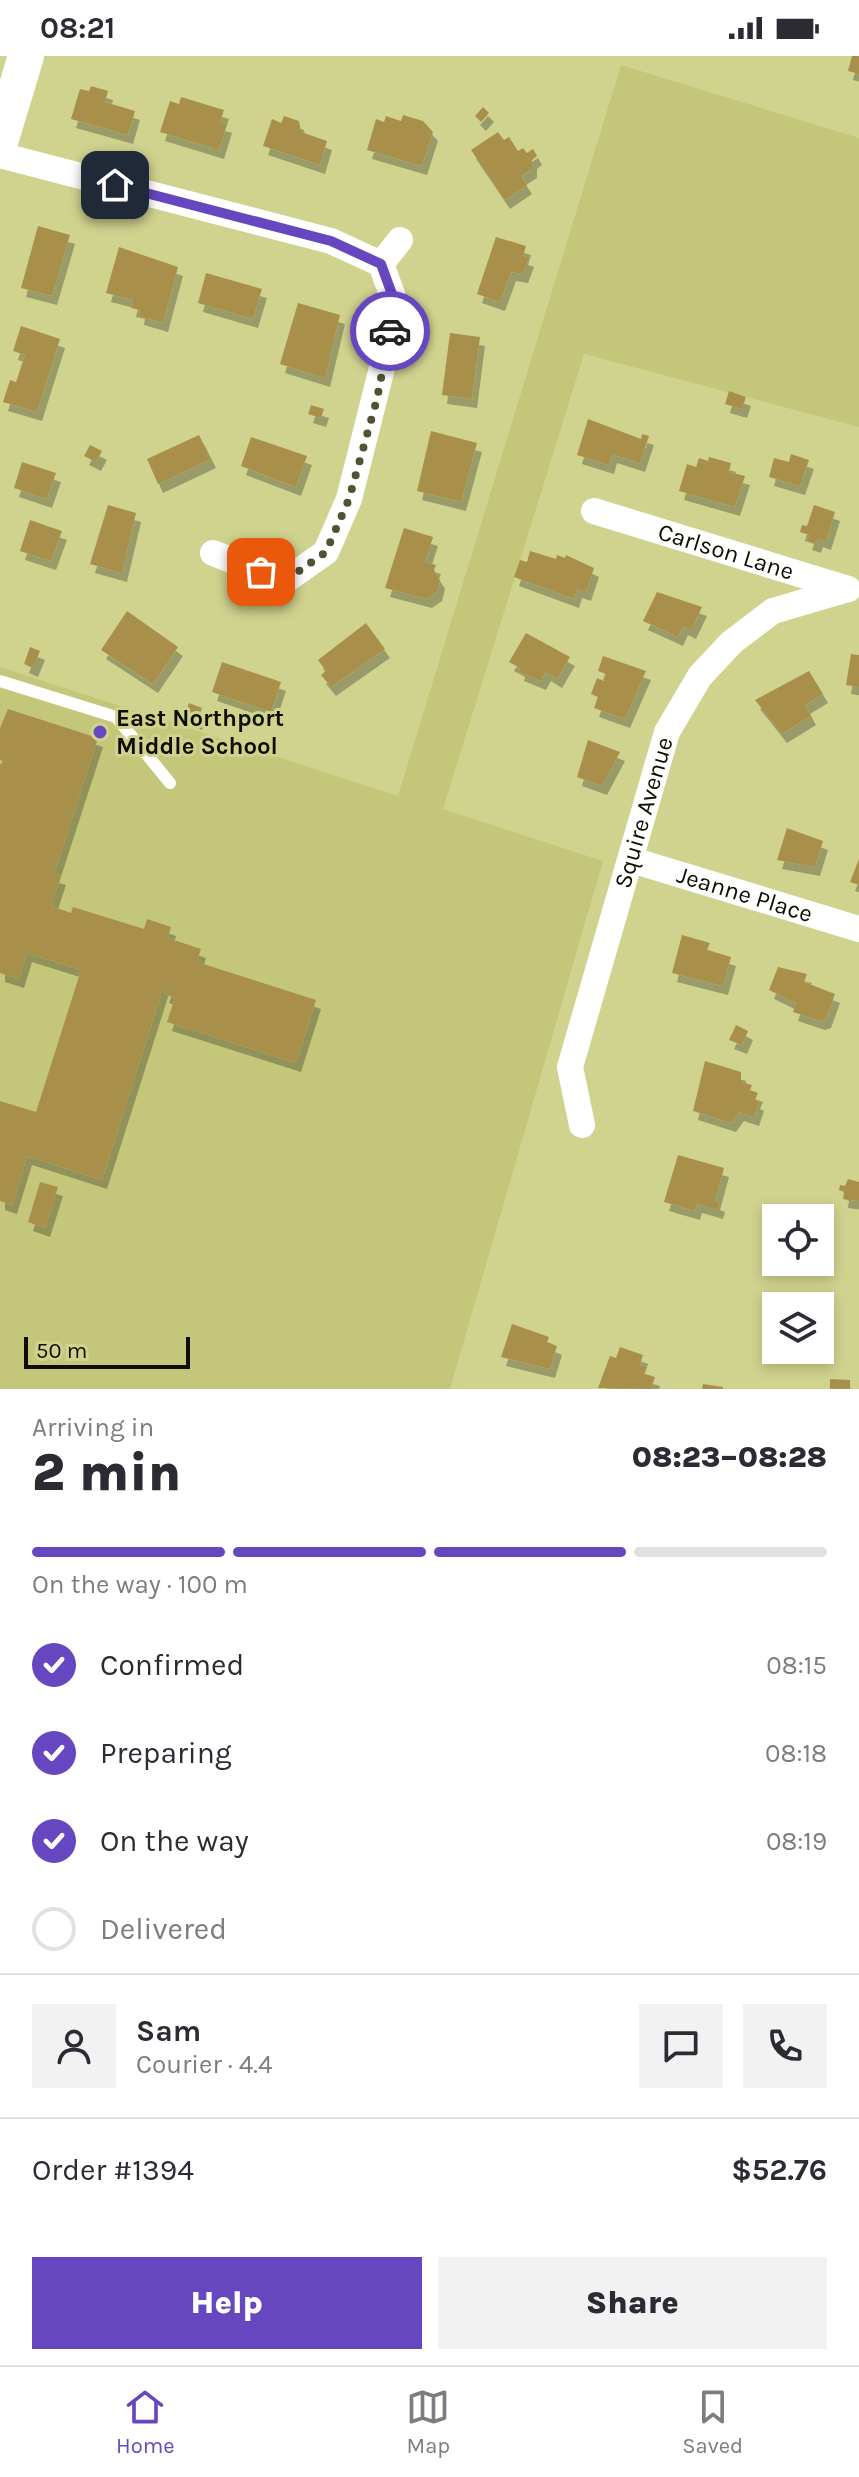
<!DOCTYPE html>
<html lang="en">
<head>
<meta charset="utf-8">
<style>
  :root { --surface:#fff; --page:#f2f2f3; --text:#2b2b33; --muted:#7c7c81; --line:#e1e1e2; --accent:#6747c0 }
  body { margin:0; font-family:Karla,sans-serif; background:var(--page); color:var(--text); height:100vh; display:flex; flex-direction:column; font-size:30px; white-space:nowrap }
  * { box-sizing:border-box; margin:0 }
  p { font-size:26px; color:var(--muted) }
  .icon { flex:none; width:44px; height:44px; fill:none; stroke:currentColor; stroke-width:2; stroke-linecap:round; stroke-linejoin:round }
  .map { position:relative; height:1333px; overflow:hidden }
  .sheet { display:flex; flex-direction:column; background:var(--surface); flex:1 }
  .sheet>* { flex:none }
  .fabs { position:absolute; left:762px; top:1148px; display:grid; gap:16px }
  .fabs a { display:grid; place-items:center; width:72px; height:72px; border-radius:0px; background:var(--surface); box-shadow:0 4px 12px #0003; font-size:40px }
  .scale { position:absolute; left:24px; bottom:20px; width:166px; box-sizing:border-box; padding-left:8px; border:4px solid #0d0d00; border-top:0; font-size:22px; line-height:28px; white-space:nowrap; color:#0d0d00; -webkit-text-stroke:6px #d0d38e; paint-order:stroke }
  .pin { position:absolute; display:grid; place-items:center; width:68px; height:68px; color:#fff; margin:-34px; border-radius:16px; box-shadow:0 4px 12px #0006 }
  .courier { position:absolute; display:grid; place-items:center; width:80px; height:80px; margin:-40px; border:6px solid #6747c0; border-radius:50%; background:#fff; color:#222; box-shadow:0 2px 10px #0007 }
  .overview em { font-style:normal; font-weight:800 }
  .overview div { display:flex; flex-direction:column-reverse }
  .overview { display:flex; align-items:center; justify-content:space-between; height:136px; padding:0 32px }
  h1 { font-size:52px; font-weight:800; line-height:60px }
  .bar { display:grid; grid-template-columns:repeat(4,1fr); gap:12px 8px; align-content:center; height:96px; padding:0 32px }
  .bar i { height:10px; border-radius:6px; background:var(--line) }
  .bar .active { background:var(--accent) }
  .bar p { grid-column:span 4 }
  .line { display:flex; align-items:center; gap:20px; padding:0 32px; border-top:2px solid var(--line) }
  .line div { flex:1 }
  .round { display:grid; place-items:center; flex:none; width:84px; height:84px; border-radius:0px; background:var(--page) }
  ol { padding:0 32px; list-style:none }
  li { display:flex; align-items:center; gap:24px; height:88px }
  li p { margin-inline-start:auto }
  li .icon { padding:8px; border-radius:50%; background:var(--accent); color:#fff; stroke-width:4 }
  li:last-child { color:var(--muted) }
  li i { width:44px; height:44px; border:4px solid var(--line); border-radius:50% }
  .button { display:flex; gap:16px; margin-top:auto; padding:16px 32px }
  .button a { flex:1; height:92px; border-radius:0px; background:var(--accent); color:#fff; font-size:32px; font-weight:800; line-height:92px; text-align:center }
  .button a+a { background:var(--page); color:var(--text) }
  .status { display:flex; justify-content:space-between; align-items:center; height:56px; padding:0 40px; background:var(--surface); direction:ltr }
  .status svg { height:22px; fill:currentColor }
  .tabs { display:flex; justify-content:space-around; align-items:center; height:112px; border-top:2px solid var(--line); background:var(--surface); font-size:22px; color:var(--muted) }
  .tabs a { display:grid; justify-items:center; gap:4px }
  .tabs .active { color:var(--accent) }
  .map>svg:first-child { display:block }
</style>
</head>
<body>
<div class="status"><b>08:21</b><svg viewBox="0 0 49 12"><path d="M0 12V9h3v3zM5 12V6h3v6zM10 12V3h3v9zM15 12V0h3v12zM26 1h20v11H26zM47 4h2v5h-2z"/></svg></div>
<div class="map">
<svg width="859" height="1333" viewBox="0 0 859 1333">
  <defs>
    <filter id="shadow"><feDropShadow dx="5" dy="9" stdDeviation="0" flood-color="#0004"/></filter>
  </defs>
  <rect width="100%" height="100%" fill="#d0d38e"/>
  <path fill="#c4c779" d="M621 9 859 82V371L584 298 443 753 603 805 450 1333H0V611L398 740Z"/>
  <path fill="#a8904c" filter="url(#shadow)" d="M852 0H859V18L848 15Z
    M91 30 108 35 105 46 135 55 128 79 71 63 80 33 89 35Z
    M181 41 224 54 220 66 227 68 219 94 160 76 170 45 179 48Z
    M483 51 489 57 481 66 475 60Z
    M403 59 423 65 433 76 422 110 367 94 376 63 384 66 386 60 401 65Z
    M284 60 299 65 301 76 327 85 320 109 263 90 272 63 281 67Z
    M498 76 504 84 509 81 518 95 523 92 527 97 533 93 537 100 532 104V113L521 120 527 129 505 144 471 94Z
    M38 170 70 179 52 240 21 232Z
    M496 181 526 190 523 200 529 202 523 218 511 216 500 246 477 238Z
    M119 191 178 211 163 267 139 260 140 254 131 252 133 244 106 237Z
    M206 217 262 233 253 263 198 247Z
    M298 247 340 259 325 322 280 308Z
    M21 270 60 283 37 356 3 346 10 324 16 326 25 299 13 295Z
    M450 277 480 281 472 343 442 339Z
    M729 335 746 341 742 353 725 348Z
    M311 349 324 353 321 362 308 358Z
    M588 363 641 383 642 378 649 380 640 407 612 398 609 409 577 399Z
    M431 375 477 387 461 446 417 435Z
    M199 379 211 403 158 428 147 403Z
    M251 381 307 400 296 431 241 410Z
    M90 389 102 395 96 406 84 400Z
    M791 398 809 404 800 430 769 421 774 402 789 406Z
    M709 401 731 407 729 416 745 420 735 451 679 435 687 408 696 411 699 402 708 405Z
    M22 406 56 417 47 443 14 432Z
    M108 449 136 457 122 517 90 508Z
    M814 449 835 456 826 485 818 482 816 488 807 485 809 479 800 476 802 469 807 470Z
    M30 464 62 475 51 505 20 495Z
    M404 472 433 481 425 506 436 509 434 514 440 524 437 536 427 543 385 532Z
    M530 495 556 503 557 499 565 502 566 499 594 512 586 536 577 533 574 543 514 521 520 504 527 506Z
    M657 536 702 551 691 574 683 570 678 581 643 565Z
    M127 555 178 591 153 628 101 594Z
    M366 567 385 593 331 631 321 619 326 615 318 604Z
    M526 577 570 601 557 623 546 616 541 625 519 616 520 612 509 606Z
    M30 591 40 595 33 612 24 608Z
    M851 598 859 599V631L846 629Z
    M603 600 646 615 625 663 594 652 598 641 591 638 597 622 604 625 606 618 598 615Z
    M222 606 281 626 271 656 212 636Z
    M809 615 823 638 805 649 811 660 782 678 755 644Z
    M189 647 202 652 197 665 184 660Z
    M8 653 98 682 54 818 61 820 51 850 71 857 73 851 144 873 147 863 171 871 168 882 201 893 197 906 316 944 296 1007 167 966 175 942 164 938 167 930 164 929 102 1124 27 1100 12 1149 0 1145V1045L36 1056 81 914 27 897 19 923 0 917V709L3 705 0 704V672Z
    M588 684 620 696 602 730 577 721Z
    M787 772 823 785 815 811 777 804Z
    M859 803V829L850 826Z
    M682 879 710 887 707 894 731 901 723 930 672 917Z
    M778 911 807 918 804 926 835 938 826 963 820 965 793 956 796 947 769 934Z
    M736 969 748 975 742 989 729 984Z
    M705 1005 741 1016V1026L752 1029 750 1034 758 1037 755 1044 759 1046 754 1061 739 1056 731 1067 693 1055Z
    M678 1099 724 1112 715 1145 720 1147 718 1154 697 1148 695 1155 664 1146Z
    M848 1123 859 1126V1145L843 1143 844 1136 839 1134 840 1129 845 1130Z
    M40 1126 58 1131 45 1172 28 1166Z
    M512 1268 549 1281 547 1286 557 1290 550 1313 501 1301Z
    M620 1291 643 1299 640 1309 647 1311 644 1318 655 1321 651 1333 598 1332 610 1300 616 1302Z
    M830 1323 850 1324V1333H830Z
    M703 1328 723 1331V1333H702Z"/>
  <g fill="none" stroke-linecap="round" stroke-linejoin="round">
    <path stroke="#fff" stroke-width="12" d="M0 625 116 661 170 727"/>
    <g stroke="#fff" stroke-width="26">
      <path d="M0 99 331 185 381 208 393 241 388 288 349 443 326 496 285 525 213 497"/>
      <path d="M381 208 400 184"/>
      <path id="s1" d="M594 455 848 533"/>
      <path id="s2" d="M632 804 859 873"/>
      <path id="s3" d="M582 1069 570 1011 667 676 700 620 732 586 773 555 848 533"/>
    </g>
    <path stroke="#fff" stroke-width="36" d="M0 86 26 0"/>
  </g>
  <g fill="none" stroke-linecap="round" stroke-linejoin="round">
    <path stroke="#515232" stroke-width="8" stroke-dasharray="0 14.4" d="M261 516 285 525 326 496 349 443 377 343 390 275"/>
    <path stroke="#6747c0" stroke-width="10" d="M115 129 331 185 381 208 393 241 390 275"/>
  </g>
  <circle fill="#6747c0" stroke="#d0d38e" stroke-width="3" cx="100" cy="676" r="8"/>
  <g text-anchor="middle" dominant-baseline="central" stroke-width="6" stroke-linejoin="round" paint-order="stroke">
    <g font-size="24" fill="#0d0d00" stroke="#d0d38e">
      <text stroke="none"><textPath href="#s1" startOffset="138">Carlson Lane</textPath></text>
      <text stroke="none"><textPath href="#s3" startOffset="324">Squire Avenue</textPath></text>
      <text stroke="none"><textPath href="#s2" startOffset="118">Jeanne Place</textPath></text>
    </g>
    <g font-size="24" font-weight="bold" fill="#0d0d00" stroke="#d0d38e" text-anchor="start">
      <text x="116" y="662">East Northport<tspan x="116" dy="28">Middle School</tspan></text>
    </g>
  </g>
</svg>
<div class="fabs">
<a><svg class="icon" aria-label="locate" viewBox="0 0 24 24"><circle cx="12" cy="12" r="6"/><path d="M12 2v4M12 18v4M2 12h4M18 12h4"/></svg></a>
<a><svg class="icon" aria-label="layers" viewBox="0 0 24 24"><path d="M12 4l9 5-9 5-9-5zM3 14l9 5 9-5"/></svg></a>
</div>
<div class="scale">50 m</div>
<div class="pin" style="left:261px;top:516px;background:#ea580c"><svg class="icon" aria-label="bag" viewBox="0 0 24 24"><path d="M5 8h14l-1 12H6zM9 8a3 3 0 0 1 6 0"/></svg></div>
<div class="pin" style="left:115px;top:129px;background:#1f2937"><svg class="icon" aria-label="home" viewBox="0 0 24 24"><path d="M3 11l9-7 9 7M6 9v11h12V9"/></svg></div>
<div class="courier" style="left:390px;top:275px"><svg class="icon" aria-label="car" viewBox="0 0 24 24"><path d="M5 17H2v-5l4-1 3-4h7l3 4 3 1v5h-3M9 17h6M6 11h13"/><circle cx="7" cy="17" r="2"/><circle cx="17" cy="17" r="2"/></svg></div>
</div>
<section class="sheet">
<div class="overview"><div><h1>2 min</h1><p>Arriving in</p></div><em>08:23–08:28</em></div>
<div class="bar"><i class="active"></i><i class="active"></i><i class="active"></i><i></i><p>On the way · 100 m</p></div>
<ol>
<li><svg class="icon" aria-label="check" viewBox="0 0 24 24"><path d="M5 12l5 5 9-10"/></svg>Confirmed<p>08:15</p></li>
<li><svg class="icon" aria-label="check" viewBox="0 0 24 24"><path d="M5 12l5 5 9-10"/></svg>Preparing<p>08:18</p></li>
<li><svg class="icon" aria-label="check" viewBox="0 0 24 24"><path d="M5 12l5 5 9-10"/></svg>On the way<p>08:19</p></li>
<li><i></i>Delivered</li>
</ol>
<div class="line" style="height:144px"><a class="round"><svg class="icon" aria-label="person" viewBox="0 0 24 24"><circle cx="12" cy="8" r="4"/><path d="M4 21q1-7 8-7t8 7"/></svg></a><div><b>Sam</b><p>Courier · 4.4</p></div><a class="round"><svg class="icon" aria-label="chat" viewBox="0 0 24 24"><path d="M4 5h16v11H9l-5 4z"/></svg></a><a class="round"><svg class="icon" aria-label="phone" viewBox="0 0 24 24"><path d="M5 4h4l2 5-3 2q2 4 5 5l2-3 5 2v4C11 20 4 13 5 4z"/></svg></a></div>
<div class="line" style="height:104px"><div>Order #1394</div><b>$52.76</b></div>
<div class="button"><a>Help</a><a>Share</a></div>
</section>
<nav class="tabs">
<a class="active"><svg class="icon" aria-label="home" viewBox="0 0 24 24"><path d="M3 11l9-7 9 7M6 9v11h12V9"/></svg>Home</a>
<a><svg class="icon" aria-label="map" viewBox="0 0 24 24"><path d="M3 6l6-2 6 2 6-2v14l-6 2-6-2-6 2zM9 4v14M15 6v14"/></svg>Map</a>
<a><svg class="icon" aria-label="saved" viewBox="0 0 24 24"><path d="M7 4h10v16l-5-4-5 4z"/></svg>Saved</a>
</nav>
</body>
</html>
